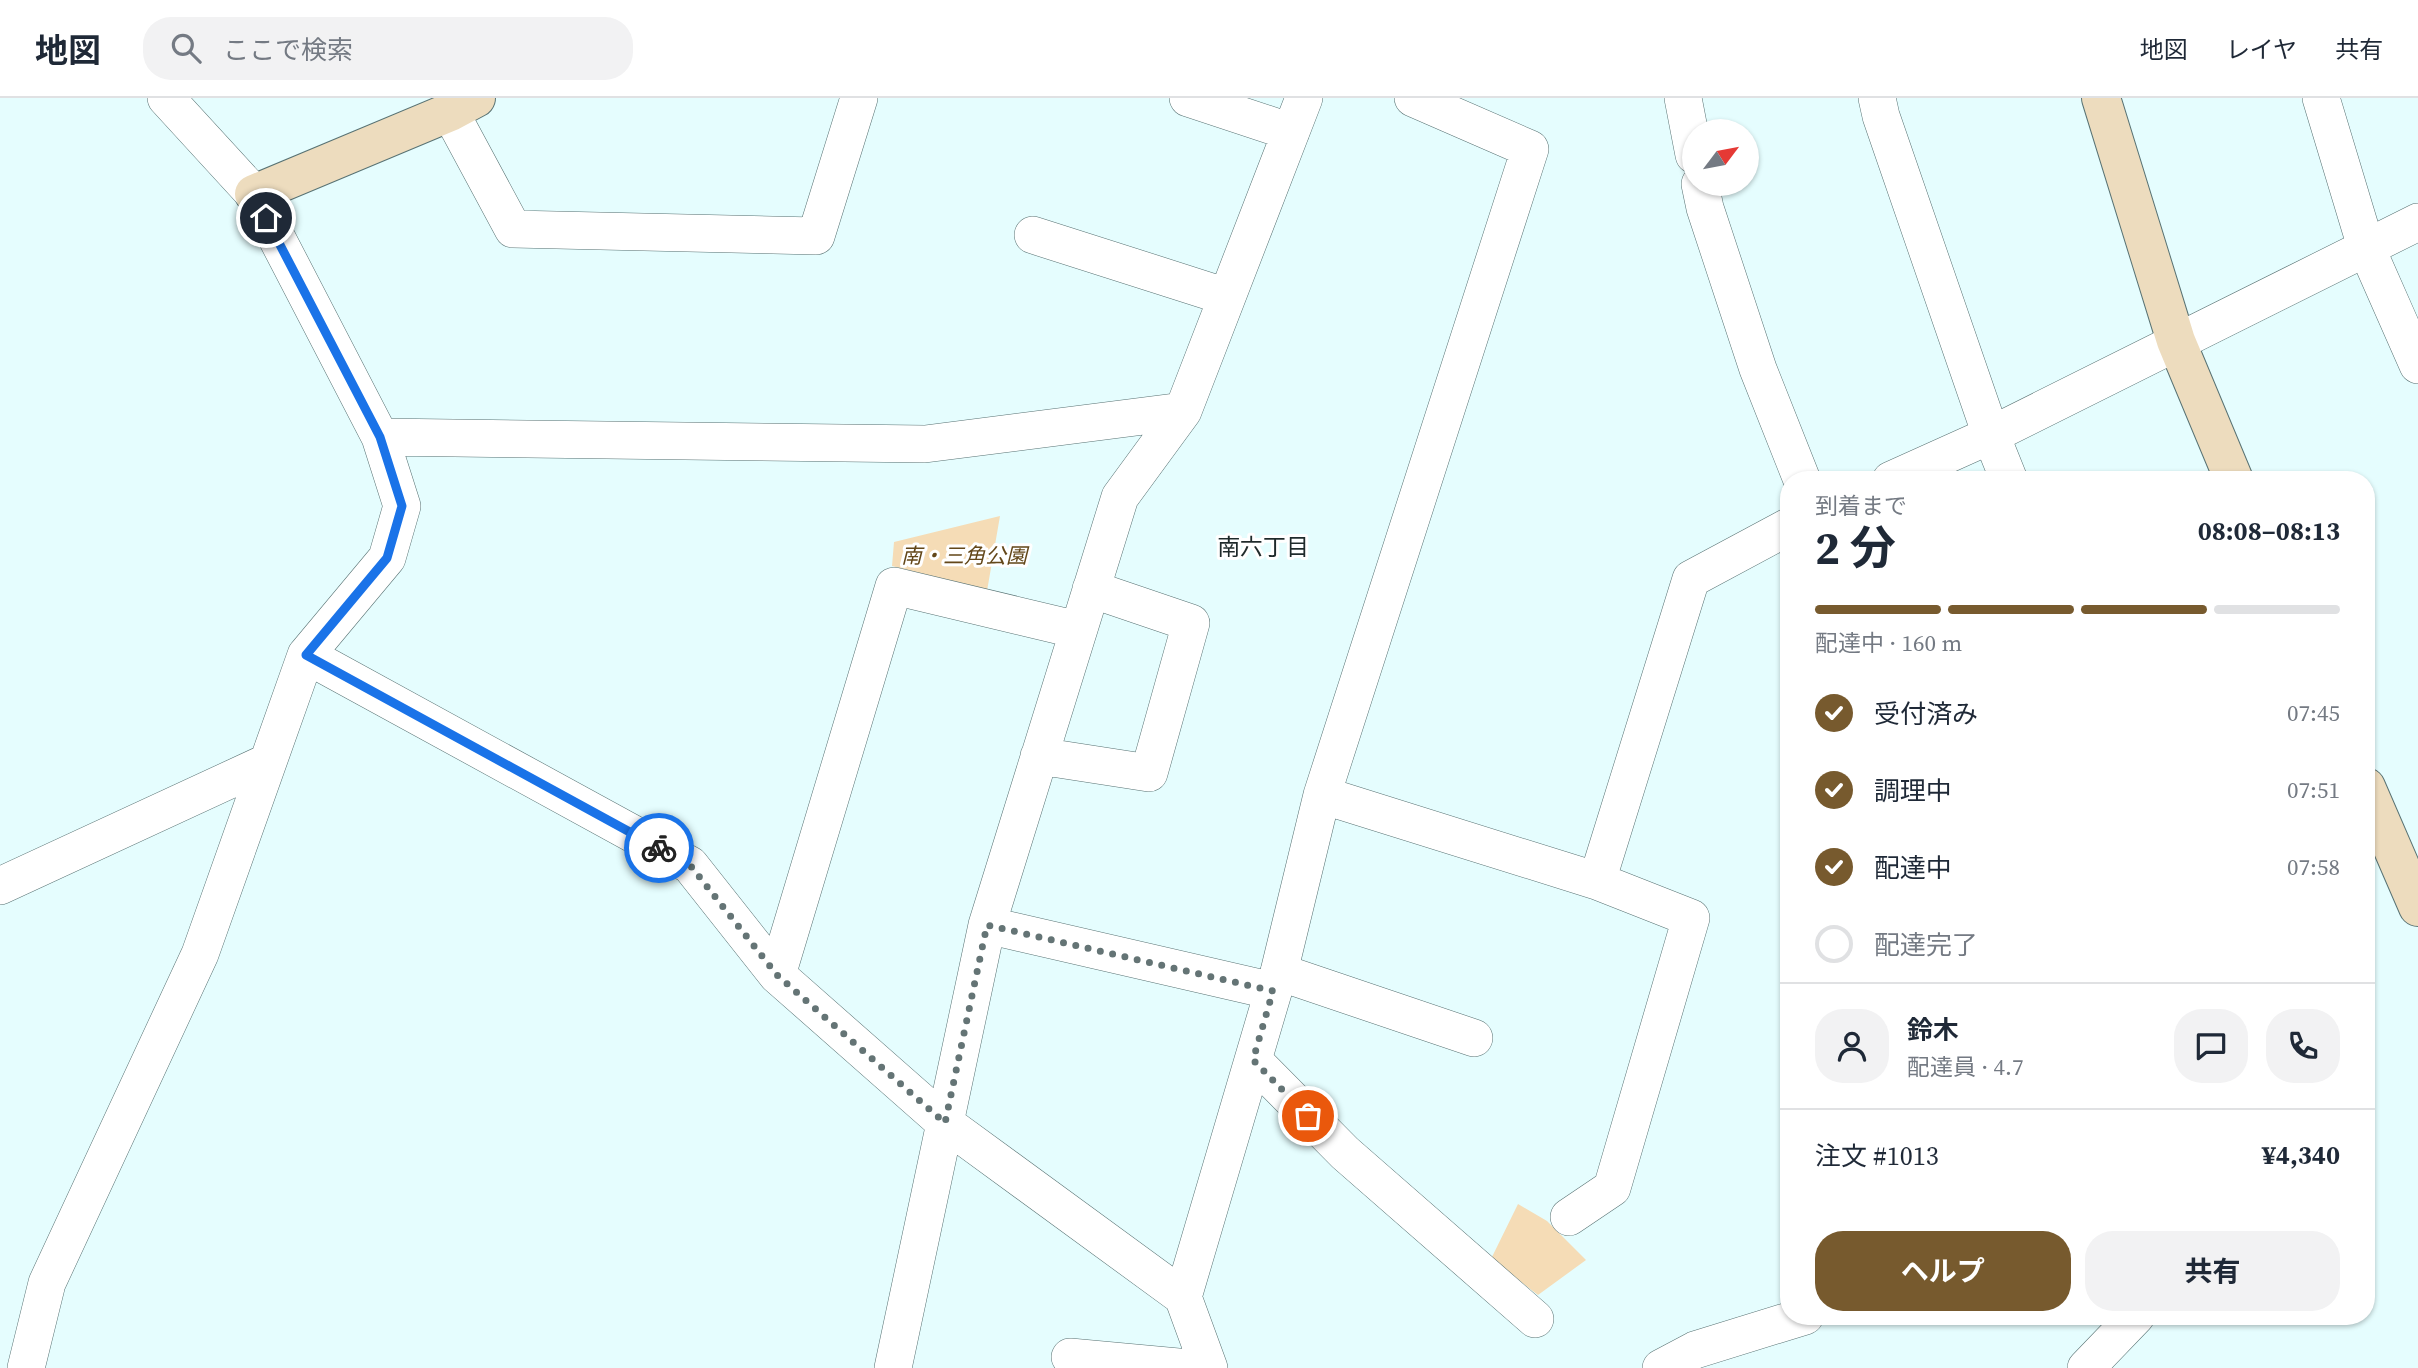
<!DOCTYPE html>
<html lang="ja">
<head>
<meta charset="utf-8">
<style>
  :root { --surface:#fff; --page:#f2f2f3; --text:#1f2937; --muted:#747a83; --line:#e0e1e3; --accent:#775a2e }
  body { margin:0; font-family:"Source Serif 4","Noto Sans JP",serif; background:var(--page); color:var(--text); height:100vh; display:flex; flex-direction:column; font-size:26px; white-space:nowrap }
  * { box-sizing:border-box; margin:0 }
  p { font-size:23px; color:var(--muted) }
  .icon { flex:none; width:38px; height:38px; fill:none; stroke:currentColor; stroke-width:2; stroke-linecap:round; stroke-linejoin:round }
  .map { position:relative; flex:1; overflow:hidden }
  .drawer { position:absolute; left:1780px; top:373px; width:595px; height:854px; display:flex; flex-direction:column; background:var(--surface); border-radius:28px; box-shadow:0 2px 5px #0004 }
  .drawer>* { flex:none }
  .needle { width:46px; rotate:58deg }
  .tools { position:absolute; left:1682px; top:21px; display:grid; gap:14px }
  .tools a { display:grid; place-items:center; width:77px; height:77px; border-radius:50%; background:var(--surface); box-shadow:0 2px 5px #0004; font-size:35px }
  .pin { position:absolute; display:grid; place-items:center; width:60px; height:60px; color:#fff; margin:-30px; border:4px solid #fff; border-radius:50%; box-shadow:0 2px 7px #0007 }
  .courier { position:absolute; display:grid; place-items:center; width:70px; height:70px; margin:-35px; border:5px solid #1a73e8; border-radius:50%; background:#fff; color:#222; box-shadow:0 2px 9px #0007 }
  .summary em { font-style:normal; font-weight:700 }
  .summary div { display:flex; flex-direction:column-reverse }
  .summary { display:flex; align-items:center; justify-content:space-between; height:119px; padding:0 35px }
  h1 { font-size:46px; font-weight:700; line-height:52px }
  .bar { display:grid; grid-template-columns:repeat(4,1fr); gap:10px 7px; align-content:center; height:84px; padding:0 35px }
  .bar i { height:9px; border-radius:5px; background:var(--line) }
  .bar .on { background:var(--accent) }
  .bar p { grid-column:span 4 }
  .line { display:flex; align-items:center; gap:18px; padding:0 35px; border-top:2px solid var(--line) }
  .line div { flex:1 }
  .round { display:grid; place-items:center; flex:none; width:74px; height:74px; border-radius:28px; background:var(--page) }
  ol { padding:0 35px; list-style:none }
  li { display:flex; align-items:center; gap:21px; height:77px }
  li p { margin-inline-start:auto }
  li .icon { padding:7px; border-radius:50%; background:var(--accent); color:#fff; stroke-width:4 }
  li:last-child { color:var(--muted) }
  li i { width:38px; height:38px; border:4px solid var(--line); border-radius:50% }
  .button { display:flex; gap:14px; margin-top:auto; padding:14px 35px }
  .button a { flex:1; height:80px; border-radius:28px; background:var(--accent); color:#fff; font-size:28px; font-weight:700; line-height:80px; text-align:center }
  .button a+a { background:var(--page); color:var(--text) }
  header { display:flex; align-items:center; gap:42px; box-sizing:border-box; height:98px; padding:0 35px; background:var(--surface); border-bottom:2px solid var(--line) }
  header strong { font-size:33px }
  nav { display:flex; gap:38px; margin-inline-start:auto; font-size:24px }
  .search { width:490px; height:63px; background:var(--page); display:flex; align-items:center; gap:18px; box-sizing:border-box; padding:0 24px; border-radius:28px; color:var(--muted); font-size:26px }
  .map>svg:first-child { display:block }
</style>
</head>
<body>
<header>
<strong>地図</strong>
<div class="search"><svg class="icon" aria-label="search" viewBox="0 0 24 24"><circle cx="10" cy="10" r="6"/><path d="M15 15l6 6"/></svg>ここで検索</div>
<nav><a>地図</a><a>レイヤ</a><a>共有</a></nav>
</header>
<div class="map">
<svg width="2418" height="1270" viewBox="0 0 2418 1270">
  <rect width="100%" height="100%" fill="#e5fdfe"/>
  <path fill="#f5dcb6" d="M1000 418 987 493 892 468 894 444Z
    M1518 1106 1547 1123 1586 1162 1538 1197 1491 1161Z"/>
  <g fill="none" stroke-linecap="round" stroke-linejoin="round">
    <defs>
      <path id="street" d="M1188 0 1291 34
        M1683 0 1694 57
        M1877 0 1881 18 1991 337 2009 382
        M2321 0 2366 149 2418 267
        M450 14 513 131 816 138 859 0
        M1700 86 1705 110 1758 271 1802 382
        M1033 137 1227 199
        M380 339 925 346 1183 313 1304 0
        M1891 382 1991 337 2418 124
        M306 557 690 767 777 877 945 1025 1183 1199
        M1039 658 1149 675 1191 525 1091 491
        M1322 697 1597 783
        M0 788 268 664
        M987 827 1273 893
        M1279 874 1474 940
        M777 877 894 488 1078 532
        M1253 962 1345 1055 1535 1221
        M1569 1119 1612 1090 1691 820 1597 783 1691 481 1788 429
        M1070 1259 1189 1270
        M26 1270 47 1185 200 856 306 557 387 460 402 408 380 339 254 96 166 0
        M893 1270 987 827 1120 399 1183 313
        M1209 1270 1183 1199 1279 874 1322 697 1530 51 1413 0
        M1661 1270 1695 1252 1805 1218
        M2086 1270 2136 1218"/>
      <path id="secondary" d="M2101 0 2176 243 2234 382
        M254 96 450 14 476 0
        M2366 689 2418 809"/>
    </defs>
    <use href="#street" stroke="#587273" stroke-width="38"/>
    <use href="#secondary" stroke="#587273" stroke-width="40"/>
    <use href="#street" stroke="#fff" stroke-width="37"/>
    <use href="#secondary" stroke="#eddcbe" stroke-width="38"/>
  </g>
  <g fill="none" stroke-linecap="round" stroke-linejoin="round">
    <path stroke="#647475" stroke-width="7" stroke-dasharray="0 12.6" d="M659 750 690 767 777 877 945 1025 987 827 1273 893 1253 962 1308 1018"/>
    <path stroke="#1a73e8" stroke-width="9" d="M266 120 380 339 402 408 387 460 306 557 659 750"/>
  </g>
  <g text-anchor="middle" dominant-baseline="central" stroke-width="6" stroke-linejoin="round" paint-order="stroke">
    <g font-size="21" font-style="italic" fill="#634719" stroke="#fff">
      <text x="964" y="457">南・三角公園</text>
    </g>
    <g font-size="23" fill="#1f2a2b" stroke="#fff">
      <text x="1263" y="449">南六丁目</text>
    </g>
  </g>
</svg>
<div class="tools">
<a><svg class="needle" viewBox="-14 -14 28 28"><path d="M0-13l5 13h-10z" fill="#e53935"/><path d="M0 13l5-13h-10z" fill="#747a83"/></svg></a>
</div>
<div class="pin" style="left:1308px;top:1018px;background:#ea580c"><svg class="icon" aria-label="bag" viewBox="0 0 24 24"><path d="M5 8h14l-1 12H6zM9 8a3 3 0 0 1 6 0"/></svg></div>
<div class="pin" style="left:266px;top:120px;background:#1f2937"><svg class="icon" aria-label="home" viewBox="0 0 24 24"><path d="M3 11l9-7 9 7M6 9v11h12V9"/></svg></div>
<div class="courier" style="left:659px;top:750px"><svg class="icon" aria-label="bike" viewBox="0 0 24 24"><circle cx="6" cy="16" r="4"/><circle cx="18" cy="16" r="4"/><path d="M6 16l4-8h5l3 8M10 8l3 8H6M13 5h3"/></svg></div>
<section class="drawer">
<div class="summary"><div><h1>2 分</h1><p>到着まで</p></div><em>08:08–08:13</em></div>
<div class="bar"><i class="on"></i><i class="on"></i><i class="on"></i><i></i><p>配達中 · 160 m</p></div>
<ol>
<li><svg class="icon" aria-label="check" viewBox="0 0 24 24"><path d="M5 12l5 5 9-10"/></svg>受付済み<p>07:45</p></li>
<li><svg class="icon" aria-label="check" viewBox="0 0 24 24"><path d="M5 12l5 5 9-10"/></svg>調理中<p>07:51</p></li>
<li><svg class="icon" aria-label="check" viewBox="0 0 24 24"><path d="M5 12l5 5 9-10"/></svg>配達中<p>07:58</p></li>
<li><i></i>配達完了</li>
</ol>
<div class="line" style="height:126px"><a class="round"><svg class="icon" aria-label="person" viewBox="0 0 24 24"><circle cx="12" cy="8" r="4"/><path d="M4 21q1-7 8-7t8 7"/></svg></a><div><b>鈴木</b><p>配達員 · 4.7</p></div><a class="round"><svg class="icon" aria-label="chat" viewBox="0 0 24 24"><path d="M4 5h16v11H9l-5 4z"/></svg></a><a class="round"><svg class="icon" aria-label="phone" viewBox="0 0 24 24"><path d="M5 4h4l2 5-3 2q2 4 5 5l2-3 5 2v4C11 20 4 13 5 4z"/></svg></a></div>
<div class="line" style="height:91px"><div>注文 #1013</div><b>¥4,340</b></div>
<div class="button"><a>ヘルプ</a><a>共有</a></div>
</section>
</div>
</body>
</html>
